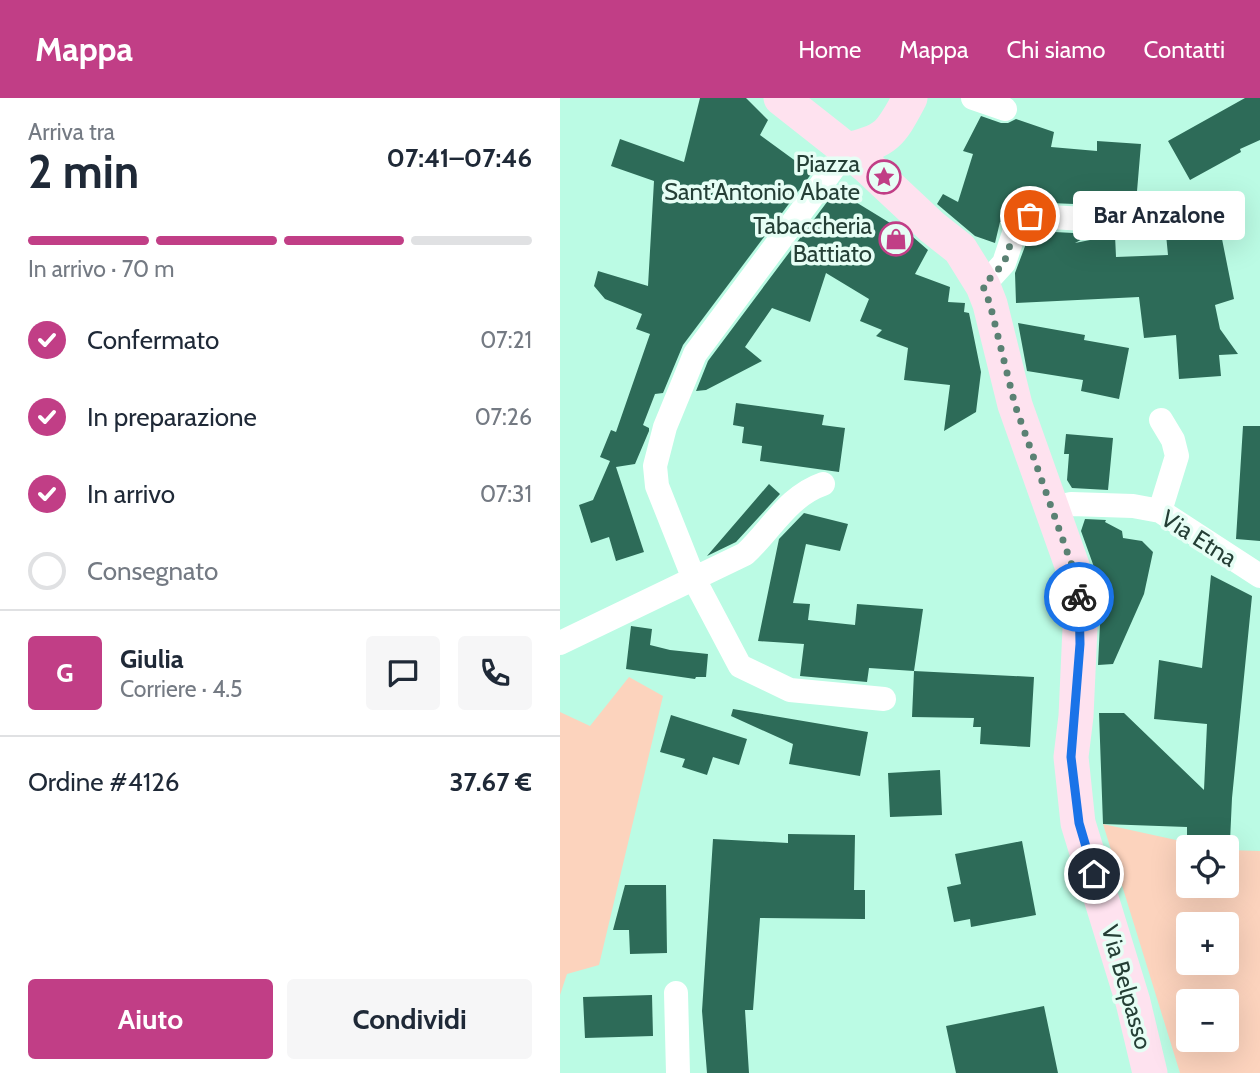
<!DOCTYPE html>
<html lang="it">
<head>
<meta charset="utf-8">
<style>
  :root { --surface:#fff; --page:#f6f6f7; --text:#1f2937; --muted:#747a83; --line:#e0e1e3; --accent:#c13e86 }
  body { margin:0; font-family:Cabin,sans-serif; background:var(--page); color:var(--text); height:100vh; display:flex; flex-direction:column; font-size:26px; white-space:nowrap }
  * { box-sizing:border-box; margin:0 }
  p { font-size:23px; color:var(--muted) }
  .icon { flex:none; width:38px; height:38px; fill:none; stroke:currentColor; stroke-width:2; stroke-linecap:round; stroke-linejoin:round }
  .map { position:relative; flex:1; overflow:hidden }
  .panel { display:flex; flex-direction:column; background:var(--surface); width:560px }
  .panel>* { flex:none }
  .fabs { position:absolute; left:616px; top:737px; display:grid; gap:14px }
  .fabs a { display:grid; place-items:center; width:63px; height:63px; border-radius:7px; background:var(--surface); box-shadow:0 7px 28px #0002; font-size:35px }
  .pin { position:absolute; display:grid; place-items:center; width:60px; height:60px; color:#fff; margin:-30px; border:4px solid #fff; border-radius:50%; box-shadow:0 2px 7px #0007 }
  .courier { position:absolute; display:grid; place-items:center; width:70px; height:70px; margin:-35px; border:5px solid #1a73e8; border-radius:50%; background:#fff; color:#222; box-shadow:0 2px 9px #0007 }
  .bubble { position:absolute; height:49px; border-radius:7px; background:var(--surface); box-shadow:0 7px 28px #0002; font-size:23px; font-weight:700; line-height:49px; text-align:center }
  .headline em { font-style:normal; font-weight:700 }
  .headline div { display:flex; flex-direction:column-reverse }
  .headline { display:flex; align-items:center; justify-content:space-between; height:119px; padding:0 28px }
  h1 { font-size:46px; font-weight:700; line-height:52px }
  .bar { display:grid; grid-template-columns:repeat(4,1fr); gap:10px 7px; align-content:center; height:84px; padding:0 28px }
  .bar i { height:9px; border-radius:5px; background:var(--line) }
  .bar .on { background:var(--accent) }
  .bar p { grid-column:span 4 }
  .line { display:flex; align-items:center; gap:18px; padding:0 28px; border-top:2px solid var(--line) }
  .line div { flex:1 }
  .round { display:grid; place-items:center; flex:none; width:74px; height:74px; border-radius:7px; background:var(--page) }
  ol { padding:0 28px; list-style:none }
  li { display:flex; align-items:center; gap:21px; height:77px }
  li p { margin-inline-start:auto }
  li .icon { padding:7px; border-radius:50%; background:var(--accent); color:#fff; stroke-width:4 }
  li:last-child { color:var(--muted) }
  li i { width:38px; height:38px; border:4px solid var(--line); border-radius:50% }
  .action { display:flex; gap:14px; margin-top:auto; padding:14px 28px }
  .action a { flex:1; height:80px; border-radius:7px; background:var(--accent); color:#fff; font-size:28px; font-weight:700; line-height:80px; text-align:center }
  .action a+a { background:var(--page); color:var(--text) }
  header { display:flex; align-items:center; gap:42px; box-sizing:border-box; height:98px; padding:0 35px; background:var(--accent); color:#fff }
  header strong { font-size:33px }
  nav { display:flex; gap:38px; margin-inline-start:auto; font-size:24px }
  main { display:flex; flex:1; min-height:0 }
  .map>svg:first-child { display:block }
</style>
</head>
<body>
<header>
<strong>Mappa</strong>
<nav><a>Home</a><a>Mappa</a><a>Chi siamo</a><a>Contatti</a></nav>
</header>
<main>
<section class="panel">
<div class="headline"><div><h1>2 min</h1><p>Arriva tra</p></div><em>07:41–07:46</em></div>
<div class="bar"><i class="on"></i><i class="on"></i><i class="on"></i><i></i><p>In arrivo · 70 m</p></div>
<ol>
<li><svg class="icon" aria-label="check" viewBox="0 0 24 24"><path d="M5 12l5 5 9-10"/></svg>Confermato<p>07:21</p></li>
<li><svg class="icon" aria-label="check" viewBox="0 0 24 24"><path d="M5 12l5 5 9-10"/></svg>In preparazione<p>07:26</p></li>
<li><svg class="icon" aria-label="check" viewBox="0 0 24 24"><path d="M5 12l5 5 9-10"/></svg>In arrivo<p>07:31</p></li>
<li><i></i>Consegnato</li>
</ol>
<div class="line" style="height:126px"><b class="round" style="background:var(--accent);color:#fff">G</b><div><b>Giulia</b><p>Corriere · 4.5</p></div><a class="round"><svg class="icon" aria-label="chat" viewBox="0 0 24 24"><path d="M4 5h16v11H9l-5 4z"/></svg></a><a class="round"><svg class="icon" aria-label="phone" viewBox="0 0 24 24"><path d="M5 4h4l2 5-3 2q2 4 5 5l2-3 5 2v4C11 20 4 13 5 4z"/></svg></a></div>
<div class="line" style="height:91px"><div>Ordine #4126</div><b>37.67 €</b></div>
<div class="action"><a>Aiuto</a><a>Condividi</a></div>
</section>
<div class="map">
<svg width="700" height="975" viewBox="0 0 700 975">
  <rect width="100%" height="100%" fill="#bbfbe4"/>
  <path fill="#fcd3bd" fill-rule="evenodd" d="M69 579 103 598 39 867 7 876 0 897V614L30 628Z
    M543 726 648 749H628V788H667V752L700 753V975H620ZM667 826V864H628V826ZM667 903V942H628V903Z"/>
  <path fill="#2d6b58" d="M140 0H186L208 22 200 37 252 75 123 247 103 295 95 296 83 327 89 330V333L75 366 56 369 84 454 56 463 49 439 31 445 19 407 33 402 50 363 40 359 51 332 56 334 90 236 76 231 82 216 45 201 34 188 38 173 88 188 94 83 51 68 60 41 124 64Z
    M685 0H700V42L680 51 681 54 630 82 608 43Z
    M421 18 441 25H448L456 21 494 34 491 49 537 53V43L581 46 576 105 564 108 465 104 444 124H440L435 145 415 138 377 106 383 96 398 104 413 56 403 53Z
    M276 92 353 139 368 152 355 176 390 189 388 204 405 205 404 214 409 215 421 274 416 314 384 333 390 287 344 282 348 250 316 238 322 232 300 223 309 201 266 175 250 224 212 210 185 249 202 263 146 292 136 293 148 263Z
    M627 121H636L639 135 660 131 674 201 655 207 660 231 678 256 659 257 661 278 619 281 616 237 584 240 579 199 456 205 455 175 467 143 476 133 532 136 515 145 555 137 556 159 608 157 605 126Z
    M458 225 525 237 524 242 569 250 559 301 521 293 523 282 467 273Z
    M176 305 264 317 262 327 285 330 279 374 200 363 202 348 182 345 184 329 173 327Z
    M683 328H700V443L676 441Z
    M506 336 553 340 548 392 512 390 507 382 509 356H504Z
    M209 386 220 396 176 444 147 458Z
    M244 415 288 426 280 453 246 446 233 505 250 506 248 522 295 527 297 506 363 511 354 573 309 570 307 584 240 578 244 546 198 543 219 441Z
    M525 421 546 422 545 424 562 433 563 440 582 443 593 454 584 496 553 566 538 567 541 505 534 469 521 433Z
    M651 477 692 498 672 700 670 743 627 742V729L543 726 539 615H564L644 692 647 626 594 621 599 562 642 570Z
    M71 528 92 531 90 547 110 552 148 556 146 579H136L135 581 66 571Z
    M354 573 474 579 470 649 420 646 421 629H413L414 620 352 619Z
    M173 611 308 634 300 678 229 666 233 646 171 618Z
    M111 617 187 641 179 667 153 659 147 677 122 669 125 661 100 654Z
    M380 672 382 717 330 719 328 675Z
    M228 736 295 737 294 792H305V821L200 820 193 912H185L189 975H147L142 913 153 741 228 745Z
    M462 743 476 817 411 829 410 821 394 824 387 789 401 786 395 756Z
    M65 787H106L107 855 70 856 69 832H53Z
    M92 897 93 938 25 940 23 899Z
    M484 908 498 975H396L386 928Z"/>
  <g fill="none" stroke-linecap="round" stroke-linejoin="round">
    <path stroke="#fff" stroke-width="24" d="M413 0 445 11
      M287 52 135 256 105 329 95 368 97 388 134 481 180 568 230 592 324 601
      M423 188 444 165 454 135 470 118 565 123 589 118
      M491 410 511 406 573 408 600 413 700 478
      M600 413 617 358 613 342 601 322
      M0 545 185 456C211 432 228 398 263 386
      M116 895 118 975"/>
    <path stroke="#fee2ef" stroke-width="35" d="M221 0 287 52C328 43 331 35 350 0
      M287 52 308 69 372 129 400 151 423 188 430 206 455 307 515 476 521 508 516 618 511 659 518 725 573 904 590 975"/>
  </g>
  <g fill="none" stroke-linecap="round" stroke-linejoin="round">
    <path stroke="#5a8173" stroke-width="7" stroke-dasharray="0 12.6" d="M470 118 454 135 444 165 423 188 430 206 455 307 515 476 519 499"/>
    <path stroke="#1a73e8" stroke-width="9" d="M519 499 520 546 511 659 519 725 534 776"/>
  </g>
  <defs>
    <symbol id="sight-ring" viewBox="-11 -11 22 22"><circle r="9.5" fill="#e6fef5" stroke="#c13e86" stroke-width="1.5"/><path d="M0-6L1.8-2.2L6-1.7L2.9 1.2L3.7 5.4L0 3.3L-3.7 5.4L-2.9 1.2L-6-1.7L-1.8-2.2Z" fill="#c13e86"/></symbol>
    <symbol id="shop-ring" viewBox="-11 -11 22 22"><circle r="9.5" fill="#e6fef5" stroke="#c13e86" stroke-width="1.5"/><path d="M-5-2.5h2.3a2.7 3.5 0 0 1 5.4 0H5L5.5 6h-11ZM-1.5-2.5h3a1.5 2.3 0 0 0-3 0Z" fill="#c13e86"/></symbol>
  </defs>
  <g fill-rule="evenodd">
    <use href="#sight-ring" x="305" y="60" width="38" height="38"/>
    <use href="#shop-ring" x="317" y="122" width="38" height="38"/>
  </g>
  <g text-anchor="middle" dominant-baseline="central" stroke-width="7" stroke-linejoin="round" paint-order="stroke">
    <g font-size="24" fill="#253f36" stroke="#e6fef5" text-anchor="end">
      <text x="300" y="65">Piazza<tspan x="300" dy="28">Sant'Antonio Abate</tspan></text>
      <text x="312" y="127">Tabaccheria<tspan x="312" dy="28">Battiato</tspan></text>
    </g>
    <g font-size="24" fill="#253f36" stroke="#e6fef5">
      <text transform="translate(639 440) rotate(32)">Via Etna</text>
      <text transform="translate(567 889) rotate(74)">Via Belpasso</text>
    </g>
  </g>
</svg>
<div class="fabs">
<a><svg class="icon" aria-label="locate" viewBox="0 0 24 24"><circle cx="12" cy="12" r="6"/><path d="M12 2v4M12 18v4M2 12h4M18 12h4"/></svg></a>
<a>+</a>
<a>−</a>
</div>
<div class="pin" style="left:470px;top:118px;background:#ea580c"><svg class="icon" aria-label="bag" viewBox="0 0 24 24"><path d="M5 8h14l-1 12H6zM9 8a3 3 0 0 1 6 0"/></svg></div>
<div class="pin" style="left:534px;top:776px;background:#1f2937"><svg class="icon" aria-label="home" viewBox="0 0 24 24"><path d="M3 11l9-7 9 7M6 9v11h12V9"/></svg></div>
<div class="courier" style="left:519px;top:499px"><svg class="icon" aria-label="bike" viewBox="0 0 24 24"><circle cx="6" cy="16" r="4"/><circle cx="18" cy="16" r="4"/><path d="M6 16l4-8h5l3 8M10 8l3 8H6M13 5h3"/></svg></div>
<div class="bubble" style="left:513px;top:93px;width:172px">Bar Anzalone</div>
</div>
</main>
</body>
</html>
